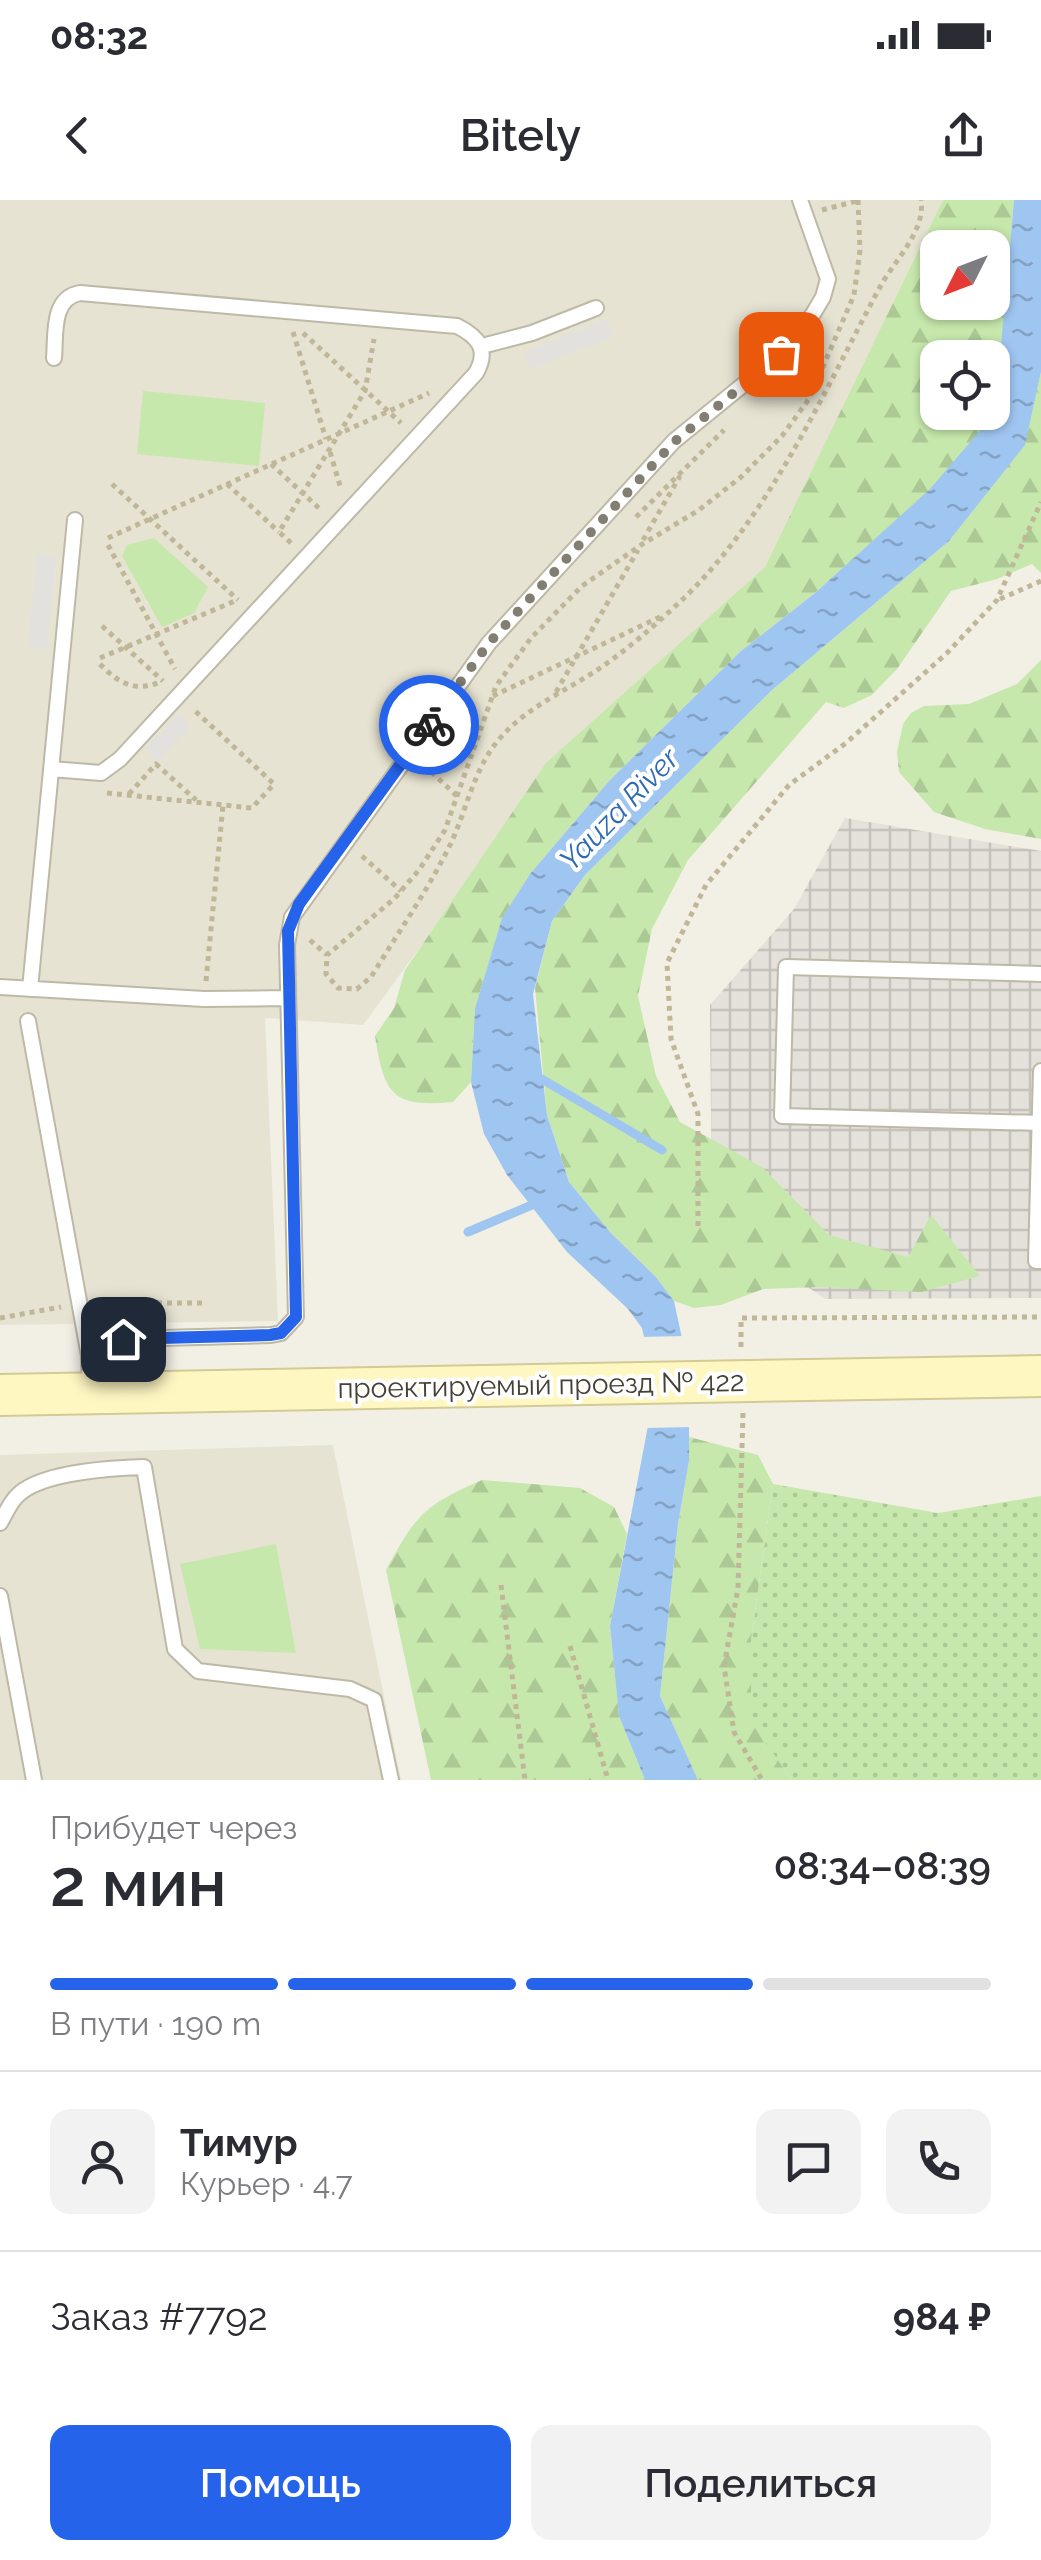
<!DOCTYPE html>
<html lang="ru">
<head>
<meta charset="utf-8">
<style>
  :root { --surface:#fff; --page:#f2f2f3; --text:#2b2b33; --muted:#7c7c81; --line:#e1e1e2; --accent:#2563eb }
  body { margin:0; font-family:Raleway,sans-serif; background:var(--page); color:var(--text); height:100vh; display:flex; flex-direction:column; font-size:38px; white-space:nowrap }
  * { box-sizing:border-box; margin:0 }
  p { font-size:32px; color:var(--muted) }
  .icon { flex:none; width:55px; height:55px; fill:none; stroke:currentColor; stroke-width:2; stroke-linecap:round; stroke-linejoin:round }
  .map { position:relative; height:1580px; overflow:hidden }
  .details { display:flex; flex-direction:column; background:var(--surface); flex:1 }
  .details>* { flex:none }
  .needle { width:65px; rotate:228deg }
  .tools { position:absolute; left:920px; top:30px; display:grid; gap:20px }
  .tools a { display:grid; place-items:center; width:90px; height:90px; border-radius:20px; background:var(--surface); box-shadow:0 2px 8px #0004; font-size:50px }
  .pin { position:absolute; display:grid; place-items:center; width:85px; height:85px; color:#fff; margin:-42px; border-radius:20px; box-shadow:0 5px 15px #0006 }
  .courier { position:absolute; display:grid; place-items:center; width:100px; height:100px; margin:-50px; border:8px solid #2563eb; border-radius:50%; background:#fff; color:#222; box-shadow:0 2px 12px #0007 }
  .overview em { font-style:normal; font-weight:600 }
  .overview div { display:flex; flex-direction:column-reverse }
  .overview { display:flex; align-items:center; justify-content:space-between; height:170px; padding:0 50px }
  h1 { font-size:65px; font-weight:600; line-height:75px }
  .bar { display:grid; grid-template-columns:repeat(4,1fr); gap:15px 10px; align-content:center; height:120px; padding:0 50px }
  .bar i { height:12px; border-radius:8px; background:var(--line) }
  .bar .active { background:var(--accent) }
  .bar p { grid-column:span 4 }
  .line { display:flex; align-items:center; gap:25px; padding:0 50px; border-top:2px solid var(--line) }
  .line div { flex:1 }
  .round { display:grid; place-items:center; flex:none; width:105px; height:105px; border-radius:20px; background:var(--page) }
  .primary-button { display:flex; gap:20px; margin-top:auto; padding:20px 50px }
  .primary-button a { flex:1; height:115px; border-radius:20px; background:var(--accent); color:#fff; font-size:40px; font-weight:600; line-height:115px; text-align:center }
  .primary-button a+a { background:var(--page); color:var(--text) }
  .status { display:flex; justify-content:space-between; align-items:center; height:70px; padding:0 50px; background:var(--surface); direction:ltr }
  .status svg { height:28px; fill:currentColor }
  header { display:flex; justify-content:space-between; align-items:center; height:130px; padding:0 50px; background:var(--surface); font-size:45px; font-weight:600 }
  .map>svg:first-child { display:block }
</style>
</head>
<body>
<div class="status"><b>08:32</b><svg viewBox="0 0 49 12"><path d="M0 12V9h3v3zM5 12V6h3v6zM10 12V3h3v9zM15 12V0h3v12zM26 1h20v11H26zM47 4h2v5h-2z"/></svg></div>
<header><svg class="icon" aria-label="back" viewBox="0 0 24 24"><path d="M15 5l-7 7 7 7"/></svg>Bitely<svg class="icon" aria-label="share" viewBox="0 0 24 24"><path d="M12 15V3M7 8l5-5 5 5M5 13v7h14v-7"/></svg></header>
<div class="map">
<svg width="1041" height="1580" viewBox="0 0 1041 1580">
  <defs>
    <pattern id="industrial-grid" width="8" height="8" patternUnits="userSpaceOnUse" patternTransform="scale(2.5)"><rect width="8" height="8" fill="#e4e1da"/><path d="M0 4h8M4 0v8" fill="none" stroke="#c5c2bc"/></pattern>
    <pattern id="grass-dots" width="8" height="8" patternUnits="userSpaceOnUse" patternTransform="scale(2.5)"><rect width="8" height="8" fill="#c6e8ac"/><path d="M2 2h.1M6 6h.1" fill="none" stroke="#abc895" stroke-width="1.8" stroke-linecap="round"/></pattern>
    <pattern id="forest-firs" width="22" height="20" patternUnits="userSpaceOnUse" patternTransform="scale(2.5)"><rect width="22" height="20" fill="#c6e8ac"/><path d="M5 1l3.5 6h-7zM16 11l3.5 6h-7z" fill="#abc895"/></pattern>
    <pattern id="water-ripples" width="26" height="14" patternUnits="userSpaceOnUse" patternTransform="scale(2.5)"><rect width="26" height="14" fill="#9fc6f1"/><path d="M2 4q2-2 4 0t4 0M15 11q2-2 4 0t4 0" fill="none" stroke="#83a2c4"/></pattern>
  </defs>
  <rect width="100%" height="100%" fill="#f2f0e5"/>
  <path fill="#e6e3d2" d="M0 0H950L765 367 562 554 363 825 265 818 278 1121 0 1125Z
    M333 1245 401 1580H0V1255Z"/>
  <path fill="url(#industrial-grid)" d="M845 618 1041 651V1098L825 1099 712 1020 710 805 794 709Z"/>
  <path fill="url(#grass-dots)" d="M773 1284 938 1313 1041 1296V1580H792L751 1523V1440Z"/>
  <path fill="url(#forest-firs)" fill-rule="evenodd" d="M943 0H1014L996 213 931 289 815 393 741 451 609 581 530 674 502 719 475 808 471 882 453 902C392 908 384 894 375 836L394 808 405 770 546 563 765 367ZM938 48H992V102H938ZM938 158H992V212H938Z
    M1041 172V373L1032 364 997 379 951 391 897 469 872 495 844 508 826 502 688 660 652 729 638 796 656 876 680 922 762 967 829 1035 908 1057 931 1015 980 1076 921 1092 821 1087 763 1089 721 1105 694 1108 674 1101 656 1077 611 1033 569 982 547 915 535 788 552 721 585 675 771 491 949 341 1024 245Z
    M1041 460V639L985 629 934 612 899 572 897 552 903 524 911 513 924 506 969 504 1017 484Z
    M689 1237 758 1255 773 1284 751 1440V1522L792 1580H698L660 1496 678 1324 689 1261Z
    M482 1280 580 1288 614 1307 627 1334 610 1426 619 1516 645 1580H431L386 1370C416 1314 425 1305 482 1280Z"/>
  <path fill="#c6e8ac" d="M143 191 265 203 259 266 137 254Z
    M154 338 208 387 194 413 162 427 122 356 127 345Z
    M276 1344 296 1453 200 1449 180 1364Z"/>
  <path fill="#e3e1dd" d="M607 119 613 137 531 169 524 152Z
    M37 354 56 356 47 449 28 447Z
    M178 513 191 526 159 561 145 549Z"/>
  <path fill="url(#water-ripples)" d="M1014 0H1041V172L1025 245 949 341 771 491 585 675 552 721 533 794 547 915 569 982 611 1033 656 1077 674 1101 683 1143 689 1200V1261L678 1324 660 1496 698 1580H645L619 1516 610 1426 651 1210V1168L642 1128 628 1109 567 1052 507 975 484 934 471 882 475 808 502 718 530 674 609 581 741 451 815 393 930 289 995 213Z"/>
  <path fill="#f2f0e5" d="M687 1136 694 1227 643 1228 646 1169 639 1137Z"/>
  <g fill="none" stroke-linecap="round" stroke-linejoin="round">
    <path stroke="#9fc6f1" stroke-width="9" d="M535 875 662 950
      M468 1032 539 1002"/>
    <defs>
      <path id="lane" d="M482 146 532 133 596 108
        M51 569 101 573 120 559 476 173C489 150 479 137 457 126L80 93C51 98 56 135 54 158
        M1041 774 786 767 782 916 1041 923
        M0 787 204 799 288 798
        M30 789 75 320
        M28 821 89 1156 90 1189
        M1041 871 1036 1061H1041
        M86 1140 271 1135 281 1133 296 1117 287 745 292 717 489 443 674 241 781 154 813 114 823 97 828 79 800 0
        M0 1323C5 1315 10 1302 18 1295 41 1272 112 1268 144 1267L175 1449 198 1471 350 1489 374 1500 391 1580
        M0 1396 34 1580"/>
      <path id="secondary" d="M750 1181 1041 1176
        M0 1195 587 1184"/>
    </defs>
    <use href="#lane" stroke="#beb9a7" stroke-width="18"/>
    <use href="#secondary" stroke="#d3ca94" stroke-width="44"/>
    <path stroke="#c0b698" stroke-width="5" stroke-dasharray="5 5" stroke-linecap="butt" d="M858 0 860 50 854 95 809 199 782 236 741 277 699 310 641 345 582 386 531 438 496 486 445 630 419 670 394 699 327 755 326 774 338 788 357 789 371 777C396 736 424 696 446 653 465 618 471 575 496 543 522 510 560 494 594 472 625 452 654 426 682 400 770 316 823 193 880 87 894 61 926 31 921 0
      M822 10 857 1
      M293 132 326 239
      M303 133 401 223
      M330 252 341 289
      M271 264 321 310
      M112 284 238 400
      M227 284 279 332
      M636 317 724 230
      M108 338 429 193
      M643 340 680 276
      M291 343 279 332 365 191 374 139
      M108 345 175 469
      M1000 399 1041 381
      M102 426 163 481
      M100 458 235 401
      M100 464C117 482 135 493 160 482
      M556 492 638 350
      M493 496 660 417
      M424 565 458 597
      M107 593 252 608 274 584 193 509
      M129 594 156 564 196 600
      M362 656 401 691
      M310 740 327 755
      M206 781 223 605
      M698 1026V914L671 839 667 763 706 685 789 585 846 543 947 453 997 400 1041 302
      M97 1103H202
      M0 1118 61 1107
      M741 1147V1118L1041 1117
      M743 1213 738 1388 724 1466 734 1532 762 1580
      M501 1385 525 1580
      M570 1446 608 1580"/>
    <use href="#lane" stroke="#fff" stroke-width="14"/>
    <use href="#secondary" stroke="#fff7c2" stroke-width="40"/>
    <defs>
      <path id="secondary-bridge" d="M587 1184 750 1181"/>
    </defs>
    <use href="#secondary-bridge" stroke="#d3ca94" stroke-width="44" stroke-linecap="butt"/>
    <use href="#secondary-bridge" stroke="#fff7c2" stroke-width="40"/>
  </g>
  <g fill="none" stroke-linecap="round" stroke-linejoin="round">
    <path stroke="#827e72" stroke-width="10" stroke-dasharray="0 18" d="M429 525 489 443 674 242 781 154"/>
    <path stroke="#2563eb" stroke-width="12" d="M123 1139 270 1135 281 1133 296 1117 288 731 299 704 429 525"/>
  </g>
  <g text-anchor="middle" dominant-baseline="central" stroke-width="8" stroke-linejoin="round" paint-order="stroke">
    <g font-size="28" fill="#454034" stroke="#fff">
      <text transform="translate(541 1185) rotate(-1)">проектируемый проезд № 422</text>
    </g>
    <g font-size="30" font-style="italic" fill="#2d6ab1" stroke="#fff">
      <text transform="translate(619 609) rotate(-46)">Yauza River</text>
    </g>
  </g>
</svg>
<div class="tools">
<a><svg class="needle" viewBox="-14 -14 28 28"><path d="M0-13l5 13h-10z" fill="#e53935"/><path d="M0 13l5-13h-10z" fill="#7c7c81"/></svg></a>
<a><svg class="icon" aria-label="locate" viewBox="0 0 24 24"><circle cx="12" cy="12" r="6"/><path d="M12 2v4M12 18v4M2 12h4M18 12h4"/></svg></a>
</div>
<div class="pin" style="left:781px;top:154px;background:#ea580c"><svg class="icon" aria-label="bag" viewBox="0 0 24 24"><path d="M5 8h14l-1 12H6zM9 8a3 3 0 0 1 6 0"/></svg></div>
<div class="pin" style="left:123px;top:1139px;background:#1f2937"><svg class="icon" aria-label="home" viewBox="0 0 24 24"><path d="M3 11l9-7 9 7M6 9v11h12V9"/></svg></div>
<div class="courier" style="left:429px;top:525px"><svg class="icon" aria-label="bike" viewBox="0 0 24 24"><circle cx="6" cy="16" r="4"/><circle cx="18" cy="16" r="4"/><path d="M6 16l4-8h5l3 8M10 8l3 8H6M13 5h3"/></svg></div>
</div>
<section class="details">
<div class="overview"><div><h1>2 мин</h1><p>Прибудет через</p></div><em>08:34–08:39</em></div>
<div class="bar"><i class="active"></i><i class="active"></i><i class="active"></i><i></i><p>В пути · 190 m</p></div>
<div class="line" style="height:180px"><a class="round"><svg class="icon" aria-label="person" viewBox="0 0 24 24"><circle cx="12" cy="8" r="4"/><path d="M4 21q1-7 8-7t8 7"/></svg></a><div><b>Тимур</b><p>Курьер · 4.7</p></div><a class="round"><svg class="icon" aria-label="chat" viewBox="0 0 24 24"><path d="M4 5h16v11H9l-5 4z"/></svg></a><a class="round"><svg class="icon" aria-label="phone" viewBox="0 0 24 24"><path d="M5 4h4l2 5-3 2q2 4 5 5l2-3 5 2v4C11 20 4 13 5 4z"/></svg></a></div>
<div class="line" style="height:130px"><div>Заказ #7792</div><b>984 ₽</b></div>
<div class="primary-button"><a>Помощь</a><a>Поделиться</a></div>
</section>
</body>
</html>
